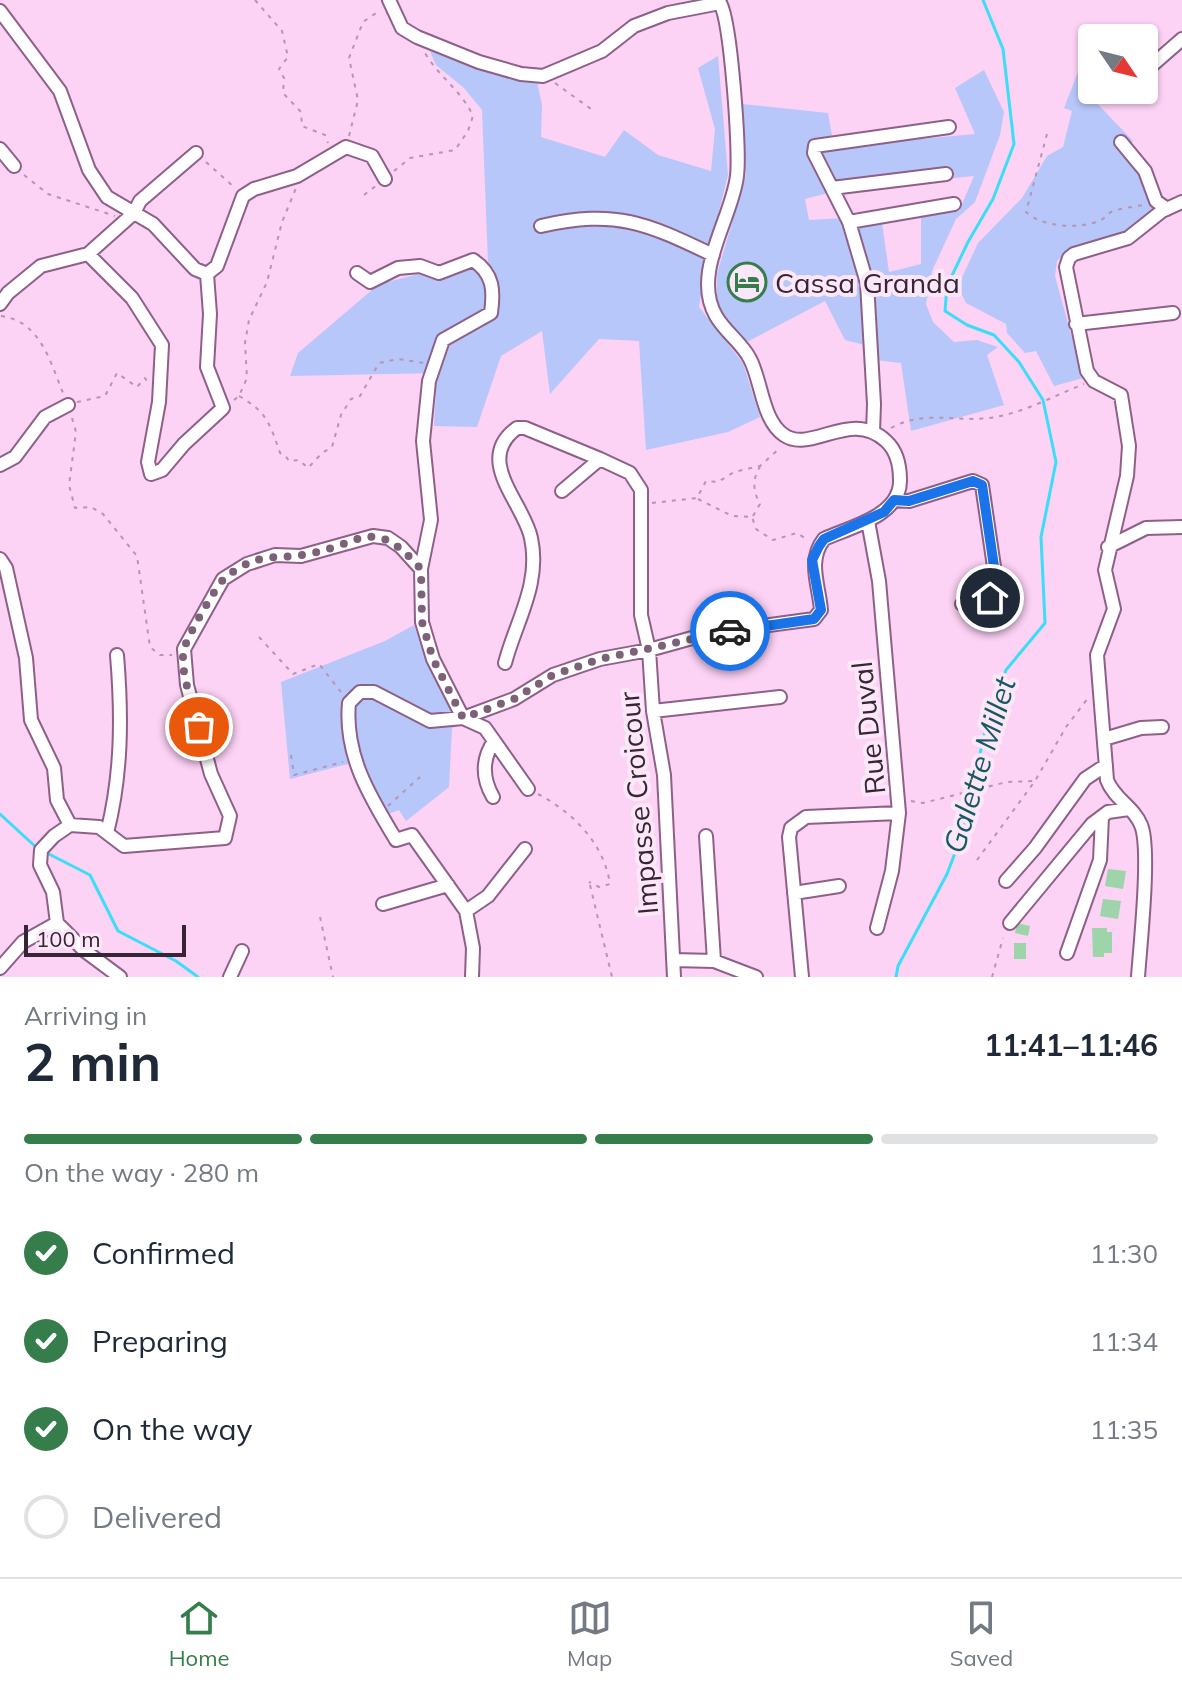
<!DOCTYPE html>
<html lang="en">
<head>
<meta charset="utf-8">
<style>
  :root { --surface:#fff; --page:#f2f2f3; --text:#1f2937; --muted:#747a83; --line:#e0e1e3; --accent:#357e4b }
  body { margin:0; font-family:Mulish,sans-serif; background:var(--page); color:var(--text); height:100vh; display:flex; flex-direction:column; font-size:30px; white-space:nowrap }
  * { box-sizing:border-box; margin:0 }
  p { font-size:26px; color:var(--muted) }
  .icon { flex:none; width:44px; height:44px; fill:none; stroke:currentColor; stroke-width:2; stroke-linecap:round; stroke-linejoin:round }
  .map { position:relative; height:977px; overflow:hidden }
  .sheet { display:flex; flex-direction:column; background:var(--surface); flex:1 }
  .sheet>* { flex:none }
  .needle { width:52px; rotate:125deg }
  .tools { position:absolute; left:1078px; top:24px; display:grid; gap:16px }
  .tools a { display:grid; place-items:center; width:80px; height:80px; border-radius:8px; background:var(--surface); box-shadow:0 2px 6px #0004; font-size:40px }
  .scale { position:absolute; left:24px; bottom:20px; width:162px; box-sizing:border-box; padding-left:8px; border:4px solid #372435; border-top:0; font-size:22px; line-height:28px; white-space:nowrap; color:#372435; -webkit-text-stroke:6px #fce7f9; paint-order:stroke }
  .pin { position:absolute; display:grid; place-items:center; width:68px; height:68px; color:#fff; margin:-34px; border:4px solid #fff; border-radius:50%; box-shadow:0 2px 8px #0007 }
  .courier { position:absolute; display:grid; place-items:center; width:80px; height:80px; margin:-40px; border:6px solid #1a73e8; border-radius:50%; background:#fff; color:#222; box-shadow:0 2px 10px #0007 }
  .headline em { font-style:normal; font-weight:700 }
  .headline div { display:flex; flex-direction:column-reverse }
  .headline { display:flex; align-items:center; justify-content:space-between; height:136px; padding:0 24px }
  h1 { font-size:52px; font-weight:700; line-height:60px }
  .bar { display:grid; grid-template-columns:repeat(4,1fr); gap:12px 8px; align-content:center; height:96px; padding:0 24px }
  .bar i { height:10px; border-radius:6px; background:var(--line) }
  .bar .active { background:var(--accent) }
  .bar p { grid-column:span 4 }
  ol { padding:0 24px; list-style:none }
  li { display:flex; align-items:center; gap:24px; height:88px }
  li p { margin-inline-start:auto }
  li .icon { padding:8px; border-radius:50%; background:var(--accent); color:#fff; stroke-width:4 }
  li:last-child { color:var(--muted) }
  li i { width:44px; height:44px; border:4px solid var(--line); border-radius:50% }
  .menu { display:flex; justify-content:space-around; align-items:center; height:112px; border-top:2px solid var(--line); background:var(--surface); font-size:22px; color:var(--muted) }
  .menu a { display:grid; justify-items:center; gap:4px }
  .menu .active { color:var(--accent) }
  .map>svg:first-child { display:block }
</style>
</head>
<body>
<div class="map">
<svg width="1182" height="977" viewBox="0 0 1182 977">
  <rect width="100%" height="100%" fill="#fcd2f5"/>
  <path fill="#b8c7f9" fill-rule="evenodd" d="M1088 46 1092 47 1090 96 1133 141 1127 147 1153 169 1159 204 1124 234 1070 249 1057 261 1055 276 1083 378 1054 386 1036 351 1025 353 1007 333 1006 324 966 303 958 286 978 243 1022 198 1047 156 1063 147 1072 111 1064 108Z
    M428 47 495 75 537 82 542 105 541 137 605 157 624 130 658 155 711 171 715 129 698 68 718 56 728 175 706 263 699 307 743 363 760 417 728 432 646 450 639 341 599 339 550 394 542 331 501 356 477 427 434 426 437 373 290 376 298 353 379 284 419 274 444 277 488 262 482 110 464 88 436 65Z
    M984 70 1004 112 1000 135 975 202 956 219 932 271 926 304 933 322 954 342 977 340 998 347 987 355 1004 405 911 431 901 363 876 360V348L845 340 825 301 745 343 717 305V274L746 175 742 104 828 113 834 147 975 134 955 88ZM974 176 959 211 921 217V264L889 272 881 216 809 220 805 199 843 189Z
    M414 625 426 660 458 726 452 728 449 787 406 821 399 810 388 814 359 761 290 779 281 682 385 641Z"/>
  <g fill="none" stroke-linecap="round" stroke-linejoin="round">
    <path stroke="#3bdef8" stroke-width="3" d="M0 814 38 849
      M45 852 90 875 118 931 176 961 198 977
      M896 977 898 966 947 874 960 840 989 715 1006 670 1045 623 1041 537 1056 462 1043 400 1019 362 994 335 967 325 945 311 947 286 968 242 993 199 1014 144 1003 49 983 0"/>
  </g>
  <path fill="#9dd4a9" d="M1108 869 1126 871 1123 889 1105 886Z
    M1103 899 1121 901 1118 919 1100 916Z
    M1017 923 1030 926 1028 936 1015 933Z
    M1092 928H1107V932H1112V953H1104V957H1093Z
    M1014 943H1026V959H1014Z"/>
  <g fill="none" stroke-linecap="round" stroke-linejoin="round">
    <defs>
      <path id="minor" d="M389 0 402 28 417 37 479 62 521 74 543 76 602 51 634 26 668 13 720 3C731 21 740 151 737 176 732 219 691 273 716 316 725 332 742 343 750 359 762 382 762 420 784 435 811 454 851 408 886 441 897 451 900 466 900 480 901 516 850 527 824 539 807 561 819 585 821 610L814 619 710 633 649 650 600 659 553 675 514 699 463 718 430 721 374 692H360L349 703C344 755 370 797 396 840L412 835 466 911 473 948 472 977
        M0 11 60 91 89 170 107 197 153 224 195 269 207 274 217 266 243 196 254 189 297 176 346 147 372 156 385 179
        M1144 67H1150L1182 39
        M1121 142 1145 171 1156 201 1167 209
        M0 149 14 166
        M832 188 946 174
        M849 222 814 153 815 146 949 127
        M541 226C616 209 646 223 713 255
        M88 254 132 298 162 345 159 402 148 462 151 474 162 470 184 444 223 408 207 367 210 314 207 274
        M357 273 370 282 398 268 420 266 439 273 473 260C494 274 494 291 491 313L443 340 429 381 423 441 431 520 421 569 422 622 433 659 463 718 485 728 528 789
        M0 304 8 293 41 266 88 254 134 213 140 201 196 153
        M1076 324 1173 313
        M873 432 874 404 867 283 849 222 954 204
        M0 465 15 457 45 417 68 405
        M562 491 600 459 630 473 641 490V615L649 650 653 711 664 775 674 977
        M894 500 909 501 973 481 982 485 997 587 990 598 962 604
        M1108 547 1146 528 1182 527
        M0 559 6 568 26 658 31 720 54 768 57 800 70 825
        M505 663C516 621 541 584 531 538 524 503 473 460 517 428H525L600 459
        M653 711 780 697
        M1104 739 1141 728 1162 727
        M493 797C482 778 482 759 494 741
        M107 833C122 774 122 715 117 655
        M706 836 714 961
        M1006 881 1035 848 1085 779 1106 765
        M794 893 839 886
        M383 904 448 885
        M466 911 488 896 525 849
        M57 923 53 892 40 865 41 850 54 836 70 825 99 827 124 846 225 838 230 816 211 774 187 685 184 649 223 579 247 564 275 555 301 556 373 536 388 538 401 547 421 569
        M57 923 85 951 120 977
        M1010 923 1092 824 1108 812 1129 809
        M877 928 892 871 899 813
        M1067 953 1100 860 1102 817
        M673 960 714 961 756 977
        M0 968 23 942 57 923
        M230 977 242 951
        M802 977 789 837 791 828 806 817 899 813 879 581 868 521
        M1138 977C1140 947 1151 848 1141 825 1134 807 1114 799 1107 780L1097 655 1114 609 1105 570 1127 476 1129 446 1121 395 1094 381 1087 371 1066 267 1069 258 1074 254 1128 238 1162 211 1182 202"/>
    </defs>
    <use href="#minor" stroke="#8e6088" stroke-width="16"/>
    <path stroke="#b695b1" stroke-width="2" stroke-dasharray="4 6" stroke-linecap="butt" d="M255 0 282 31 288 57 279 69 284 78 283 93 301 112 302 126 325 135 328 143
      M555 83 591 109
      M1047 134 1026 212C1041 227 1081 230 1101 220 1105 218 1107 214 1111 212 1120 208 1134 207 1143 205
      M349 136 358 100 349 58 363 22 379 11
      M206 162 234 187
      M394 171 410 158 455 150 468 131 473 116C462 91 438 76 425 53
      M24 175 48 194 115 216
      M364 195 377 185
      M1 316C40 321 50 361 63 393
      M239 396C267 412 270 424 280 453L285 455 289 461 299 460 308 468 322 453 332 447 341 415 351 399 360 396 379 363 398 359 424 363
      M234 400 239 396 247 378 245 343 249 320 267 282 282 222 296 188
      M77 402 105 396 117 373 137 387 145 378 148 383
      M72 418 76 432 69 485 75 508 91 507 103 514 137 556 150 647 160 655H172
      M891 428C923 410 955 422 989 418 1022 414 1053 396 1084 384
      M698 499 732 516 752 517 756 529 773 540 797 533 808 540
      M652 503 697 498 706 481 718 482 734 472 760 466 780 448
      M753 516 760 504C753 491 752 479 760 467
      M259 637 293 674 319 664 341 692
      M291 755 294 775 343 762
      M538 794C574 813 604 844 610 884L599 887 589 882
      M911 801 923 803 1007 782 1034 781
      M388 806 420 777
      M977 860 1035 781 1066 727 1088 698
      M590 885 612 977
      M320 917 333 977
      M992 977 1003 938"/>
    <use href="#minor" stroke="#fff" stroke-width="12"/>
  </g>
  <g fill="none" stroke-linecap="round" stroke-linejoin="round">
    <path stroke="#7c6178" stroke-width="8" stroke-dasharray="0 14.4" d="M199 727C193 706 179 670 184 649 186 639 215 588 223 580 228 574 241 567 248 563 267 555 283 558 302 555 363 546 370 512 421 569L422 622 433 659 463 718 514 699 553 675 600 659 730 631"/>
    <path stroke="#1a73e8" stroke-width="10" d="M730 631 814 619 821 610 812 560 819 546 824 539 884 512 894 500 909 501 973 481 982 485 997 587 990 598"/>
  </g>
  <defs>
    <symbol id="hotel-ring" viewBox="-11 -11 22 22"><circle r="9.5" fill="#fce7f9" stroke="#357e4b" stroke-width="1.5"/><path d="M-6-4.5h1.5V1H6V5H4.5V3h-9V5H-6ZM-4 0a1.8 1.8 0 1 1 3.6 0ZM.5 0V-2.5h3Q6-2.5 6 0Z" fill="#357e4b"/></symbol>
  </defs>
  <g fill-rule="evenodd">
    <use href="#hotel-ring" x="725" y="260" width="44" height="44"/>
  </g>
  <g text-anchor="middle" dominant-baseline="central" stroke-width="8" stroke-linejoin="round" paint-order="stroke">
    <g font-size="28" fill="#372435" stroke="#fce7f9" text-anchor="start">
      <text x="775" y="282">Cassa Granda</text>
    </g>
    <g font-size="28" fill="#372435" stroke="#fce7f9">
      <text transform="translate(868 728) rotate(-96)">Rue Duval</text>
      <text transform="translate(638 803) rotate(-95)">Impasse Croicour</text>
    </g>
    <g font-size="30" font-style="italic" fill="#175863" stroke="#fce7f9">
      <text transform="translate(979 765) rotate(-73)">Galette Millet</text>
    </g>
  </g>
</svg>
<div class="tools">
<a><svg class="needle" viewBox="-14 -14 28 28"><path d="M0-13l5 13h-10z" fill="#e53935"/><path d="M0 13l5-13h-10z" fill="#747a83"/></svg></a>
</div>
<div class="scale">100 m</div>
<div class="pin" style="left:199px;top:727px;background:#ea580c"><svg class="icon" aria-label="bag" viewBox="0 0 24 24"><path d="M5 8h14l-1 12H6zM9 8a3 3 0 0 1 6 0"/></svg></div>
<div class="pin" style="left:990px;top:598px;background:#1f2937"><svg class="icon" aria-label="home" viewBox="0 0 24 24"><path d="M3 11l9-7 9 7M6 9v11h12V9"/></svg></div>
<div class="courier" style="left:730px;top:631px"><svg class="icon" aria-label="car" viewBox="0 0 24 24"><path d="M5 17H2v-5l4-1 3-4h7l3 4 3 1v5h-3M9 17h6M6 11h13"/><circle cx="7" cy="17" r="2"/><circle cx="17" cy="17" r="2"/></svg></div>
</div>
<section class="sheet">
<div class="headline"><div><h1>2 min</h1><p>Arriving in</p></div><em>11:41–11:46</em></div>
<div class="bar"><i class="active"></i><i class="active"></i><i class="active"></i><i></i><p>On the way · 280 m</p></div>
<ol>
<li><svg class="icon" aria-label="check" viewBox="0 0 24 24"><path d="M5 12l5 5 9-10"/></svg>Confirmed<p>11:30</p></li>
<li><svg class="icon" aria-label="check" viewBox="0 0 24 24"><path d="M5 12l5 5 9-10"/></svg>Preparing<p>11:34</p></li>
<li><svg class="icon" aria-label="check" viewBox="0 0 24 24"><path d="M5 12l5 5 9-10"/></svg>On the way<p>11:35</p></li>
<li><i></i>Delivered</li>
</ol>
</section>
<nav class="menu">
<a class="active"><svg class="icon" aria-label="home" viewBox="0 0 24 24"><path d="M3 11l9-7 9 7M6 9v11h12V9"/></svg>Home</a>
<a><svg class="icon" aria-label="map" viewBox="0 0 24 24"><path d="M3 6l6-2 6 2 6-2v14l-6 2-6-2-6 2zM9 4v14M15 6v14"/></svg>Map</a>
<a><svg class="icon" aria-label="saved" viewBox="0 0 24 24"><path d="M7 4h10v16l-5-4-5 4z"/></svg>Saved</a>
</nav>
</body>
</html>
